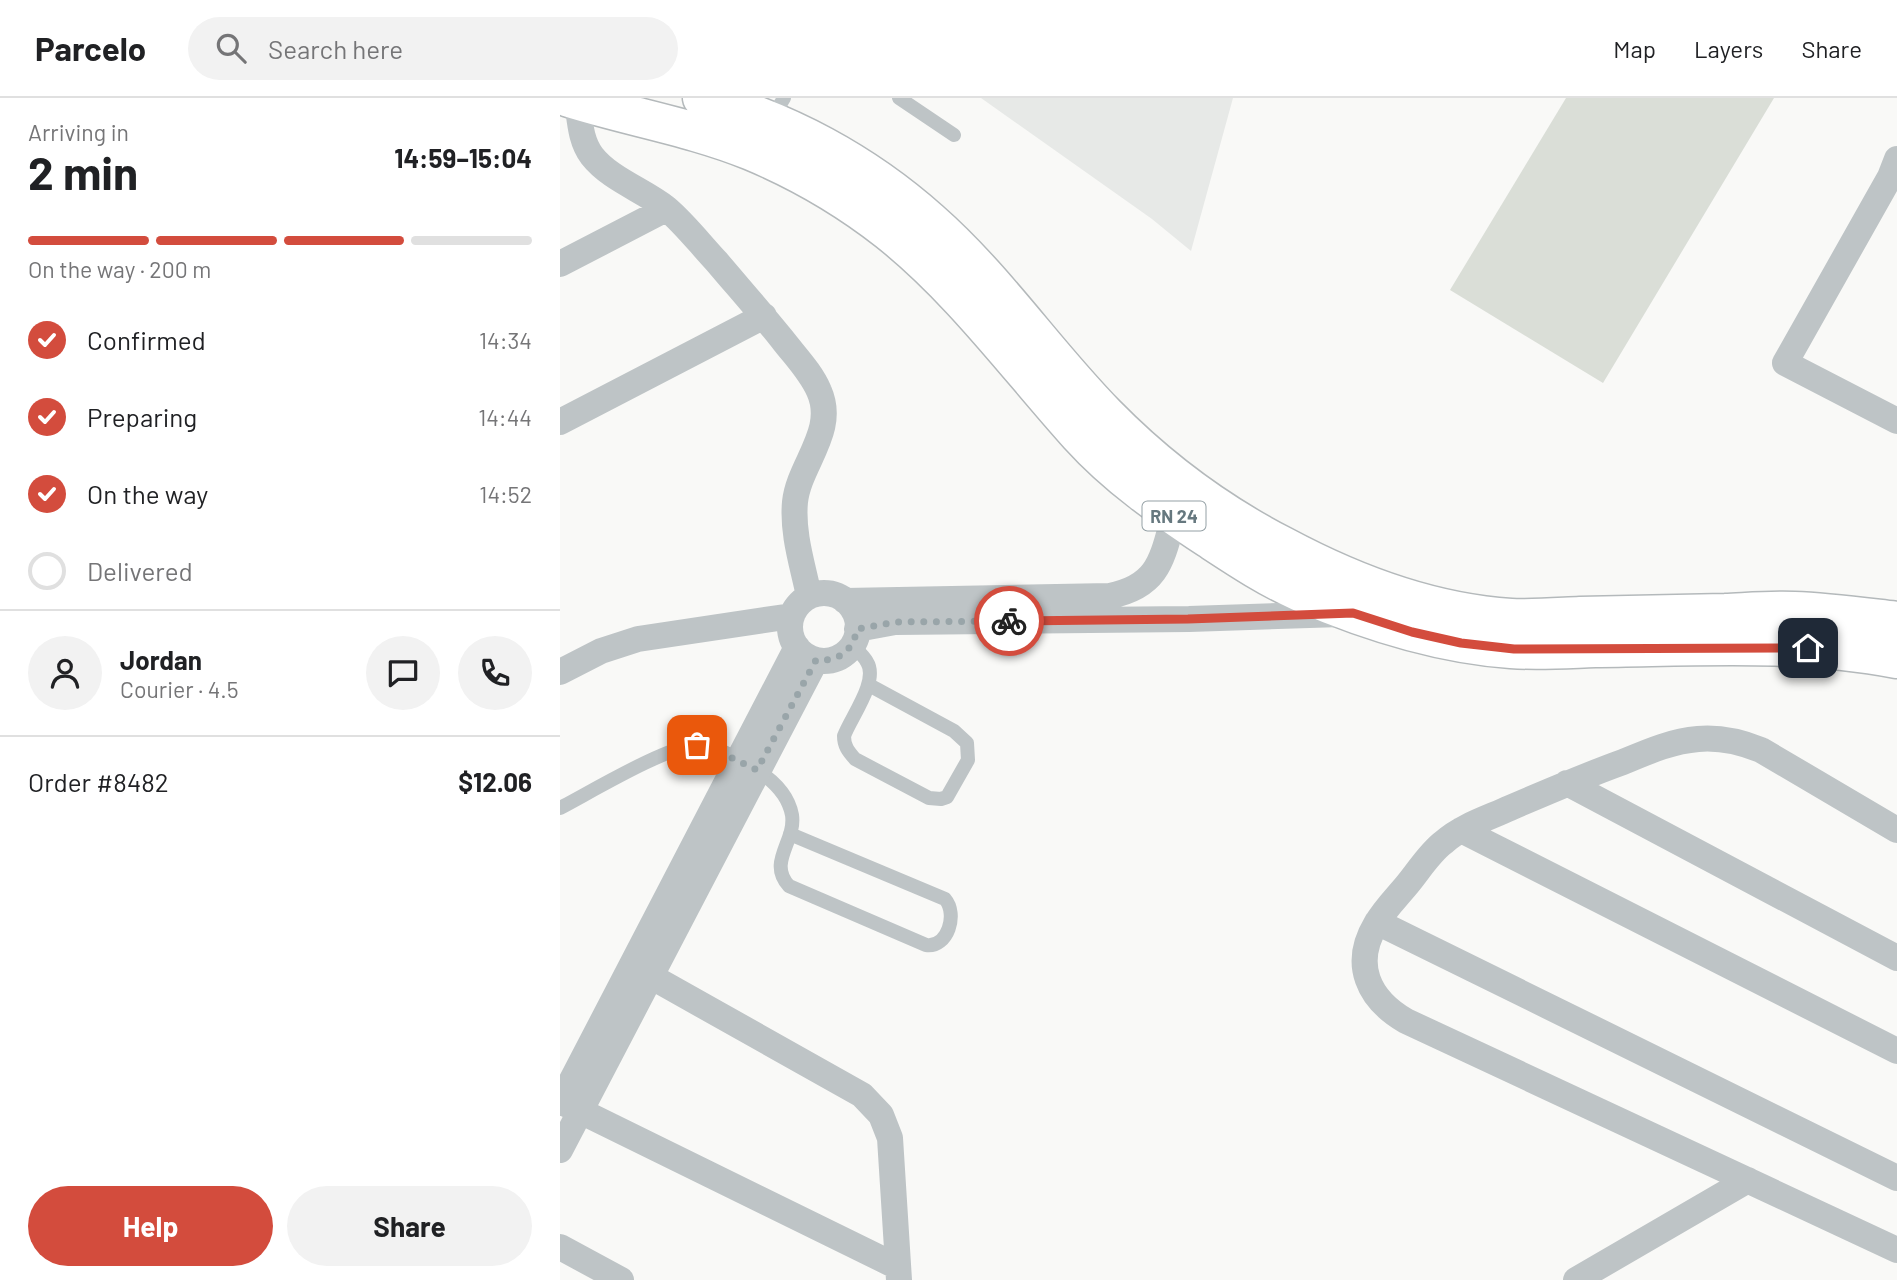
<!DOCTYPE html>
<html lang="en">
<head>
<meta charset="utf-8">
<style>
  :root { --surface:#fff; --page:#f2f2f2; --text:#202124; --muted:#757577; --line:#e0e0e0; --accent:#d34c3d }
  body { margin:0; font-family:Barlow,sans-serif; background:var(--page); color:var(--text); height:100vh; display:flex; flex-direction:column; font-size:26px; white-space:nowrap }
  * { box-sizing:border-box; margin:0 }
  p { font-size:23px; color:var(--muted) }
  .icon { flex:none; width:38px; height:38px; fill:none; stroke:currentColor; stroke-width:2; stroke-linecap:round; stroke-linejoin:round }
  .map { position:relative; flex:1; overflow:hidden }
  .drawer { display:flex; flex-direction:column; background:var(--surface); width:560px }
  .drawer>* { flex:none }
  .pin { position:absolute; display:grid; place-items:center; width:60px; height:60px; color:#fff; margin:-30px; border-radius:14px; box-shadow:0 4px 10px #0006 }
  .courier { position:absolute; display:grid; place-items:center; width:70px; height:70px; margin:-35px; border:5px solid #d34c3d; border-radius:50%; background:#fff; color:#222; box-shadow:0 2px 9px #0007 }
  .headline em { font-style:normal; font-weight:700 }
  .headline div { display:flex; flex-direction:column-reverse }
  .headline { display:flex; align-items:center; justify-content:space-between; height:119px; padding:0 28px }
  h1 { font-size:46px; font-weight:700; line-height:52px }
  .bar { display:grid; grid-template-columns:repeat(4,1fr); gap:10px 7px; align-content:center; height:84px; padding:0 28px }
  .bar i { height:9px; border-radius:5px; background:var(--line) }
  .bar .current { background:var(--accent) }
  .bar p { grid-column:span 4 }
  .line { display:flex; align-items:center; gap:18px; padding:0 28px; border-top:2px solid var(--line) }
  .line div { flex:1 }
  .round { display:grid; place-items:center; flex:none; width:74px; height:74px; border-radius:37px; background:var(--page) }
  ol { padding:0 28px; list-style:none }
  li { display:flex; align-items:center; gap:21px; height:77px }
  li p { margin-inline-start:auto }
  li .icon { padding:7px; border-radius:50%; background:var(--accent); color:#fff; stroke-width:4 }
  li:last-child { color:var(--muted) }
  li i { width:38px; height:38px; border:4px solid var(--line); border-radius:50% }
  .primary-button { display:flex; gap:14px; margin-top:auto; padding:14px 28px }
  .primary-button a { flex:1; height:80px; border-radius:42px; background:var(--accent); color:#fff; font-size:28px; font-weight:700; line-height:80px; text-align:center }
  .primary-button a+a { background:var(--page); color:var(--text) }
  header { display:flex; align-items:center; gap:42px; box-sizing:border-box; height:98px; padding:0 35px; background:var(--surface); border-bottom:2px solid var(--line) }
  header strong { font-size:33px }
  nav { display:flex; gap:38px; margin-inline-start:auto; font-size:24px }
  .search { width:490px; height:63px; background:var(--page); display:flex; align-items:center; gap:18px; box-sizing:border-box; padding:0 24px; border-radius:38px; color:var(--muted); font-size:26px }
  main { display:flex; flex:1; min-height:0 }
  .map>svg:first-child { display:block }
</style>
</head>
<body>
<header>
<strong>Parcelo</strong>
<div class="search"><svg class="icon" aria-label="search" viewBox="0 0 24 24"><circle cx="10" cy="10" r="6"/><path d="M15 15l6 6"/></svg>Search here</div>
<nav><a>Map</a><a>Layers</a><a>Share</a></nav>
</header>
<main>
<section class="drawer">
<div class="headline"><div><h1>2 min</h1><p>Arriving in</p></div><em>14:59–15:04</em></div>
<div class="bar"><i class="current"></i><i class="current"></i><i class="current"></i><i></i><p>On the way · 200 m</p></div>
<ol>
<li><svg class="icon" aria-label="check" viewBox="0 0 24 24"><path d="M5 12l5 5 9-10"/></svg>Confirmed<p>14:34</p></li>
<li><svg class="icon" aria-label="check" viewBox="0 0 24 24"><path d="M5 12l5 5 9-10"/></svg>Preparing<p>14:44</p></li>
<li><svg class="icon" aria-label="check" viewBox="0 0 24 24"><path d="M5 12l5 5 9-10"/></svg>On the way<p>14:52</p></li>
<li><i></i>Delivered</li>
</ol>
<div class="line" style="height:126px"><a class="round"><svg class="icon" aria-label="person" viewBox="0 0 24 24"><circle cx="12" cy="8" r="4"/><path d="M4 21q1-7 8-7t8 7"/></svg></a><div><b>Jordan</b><p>Courier · 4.5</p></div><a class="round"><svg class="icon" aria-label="chat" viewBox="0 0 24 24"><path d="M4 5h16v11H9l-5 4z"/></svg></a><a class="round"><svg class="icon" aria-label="phone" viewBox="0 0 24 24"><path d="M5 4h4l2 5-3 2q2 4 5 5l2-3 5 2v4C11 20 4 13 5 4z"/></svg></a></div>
<div class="line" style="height:91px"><div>Order #8482</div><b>$12.06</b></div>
<div class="primary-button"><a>Help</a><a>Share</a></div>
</section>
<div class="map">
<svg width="1337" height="1182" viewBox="0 0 1337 1182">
  <rect width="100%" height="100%" fill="#f9f9f7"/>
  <path fill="#e7e9e7" d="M421 0H673L631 153 592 121Z"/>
  <path fill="#daded7" d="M1006 0H1214L1043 285 890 192Z"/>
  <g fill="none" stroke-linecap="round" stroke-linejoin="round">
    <defs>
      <path id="trunk" d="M9 0C69 19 132 29 191 53 239 73 287 101 328 133 401 191 457 268 519 337 557 379 602 410 649 441 678 460 708 480 740 494 807 523 879 546 951 551 979 553 1007 551 1035 550 1135 549 1238 542 1337 561
        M142 0C226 22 305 65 370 123 436 181 485 255 546 317 598 370 657 414 723 448 792 485 872 515 951 520 974 521 998 519 1020 518 1069 517 1117 516 1165 515 1188 514 1211 512 1234 513 1268 514 1303 519 1337 523"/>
    </defs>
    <use href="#trunk" stroke="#b4b9bb" stroke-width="41"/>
    <path stroke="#bec4c6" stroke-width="14" d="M339 0 394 37
      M211 22 224 0
      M292 547C297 552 304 558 307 564 319 583 291 619 284 638 284 648 288 653 295 661L369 700 381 701 387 699 408 662 407 645 394 633 309 587
      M0 710C29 695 109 647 137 647 155 647 176 660 192 669 209 679 228 695 232 717 236 744 207 764 229 788L366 847C388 850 398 816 385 801L230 736"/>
    <path stroke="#bec4c6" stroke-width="26" d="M17 3C20 22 20 42 32 58 50 81 83 92 106 110 125 126 140 146 157 164 179 190 201 215 222 241 235 258 251 274 259 293 277 333 239 366 235 404 232 436 243 468 249 498
      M1337 61 1330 79 1225 265 1337 323
      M0 166 106 111
      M0 324 204 218
      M230 529a34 34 0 1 1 68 0a34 34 0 1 1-68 0Z
      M285 503 550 498C599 488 602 461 614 418
      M297 531 335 524 629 521 781 516
      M0 574 41 553 78 541 232 518
      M1007 685 1337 860
      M901 732 1337 953
      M1337 732 1201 652C1181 644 1160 639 1138 641 1112 643 1087 654 1063 664 1024 678 987 694 950 710 928 720 902 728 884 744 869 755 858 774 846 788 836 800 824 812 816 826 792 866 808 901 846 923L1337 1152
      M817 824 1337 1080
      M76 870 302 997 321 1017 330 1040 339 1182
      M0 1005 237 549
      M6 1006 338 1169
      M0 1052 256 562
      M0 1149 61 1182
      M1016 1182 1188 1082"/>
    <use href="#trunk" stroke="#fff" stroke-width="38"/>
  </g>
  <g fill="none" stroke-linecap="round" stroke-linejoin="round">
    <path stroke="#99a5a9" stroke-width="7" stroke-dasharray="0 12.6" d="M137 647 149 649 197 672 256 562C278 564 293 553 297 531L335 524 449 523"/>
    <path stroke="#d34c3d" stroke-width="9" d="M449 523 628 521 793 515 852 534 901 545 954 551 1248 550"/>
  </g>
  <g text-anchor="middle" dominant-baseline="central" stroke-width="7" stroke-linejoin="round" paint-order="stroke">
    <rect fill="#fff" stroke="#94a0a5" stroke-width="2" x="582.5" y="403.5" width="63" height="29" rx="5"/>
    <g font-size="18" font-weight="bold" fill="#66787f">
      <text x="614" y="418">RN 24</text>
    </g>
  </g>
</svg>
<div class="pin" style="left:137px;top:647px;background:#ea580c"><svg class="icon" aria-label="bag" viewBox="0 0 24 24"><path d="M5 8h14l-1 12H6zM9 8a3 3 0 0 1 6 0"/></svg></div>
<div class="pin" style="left:1248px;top:550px;background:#1f2937"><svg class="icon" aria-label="home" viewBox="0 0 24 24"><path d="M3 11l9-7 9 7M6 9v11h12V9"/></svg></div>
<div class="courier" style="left:449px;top:523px"><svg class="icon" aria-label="bike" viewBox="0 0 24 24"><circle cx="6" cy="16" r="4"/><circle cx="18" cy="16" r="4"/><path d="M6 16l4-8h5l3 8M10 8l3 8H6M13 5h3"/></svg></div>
</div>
</main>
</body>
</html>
